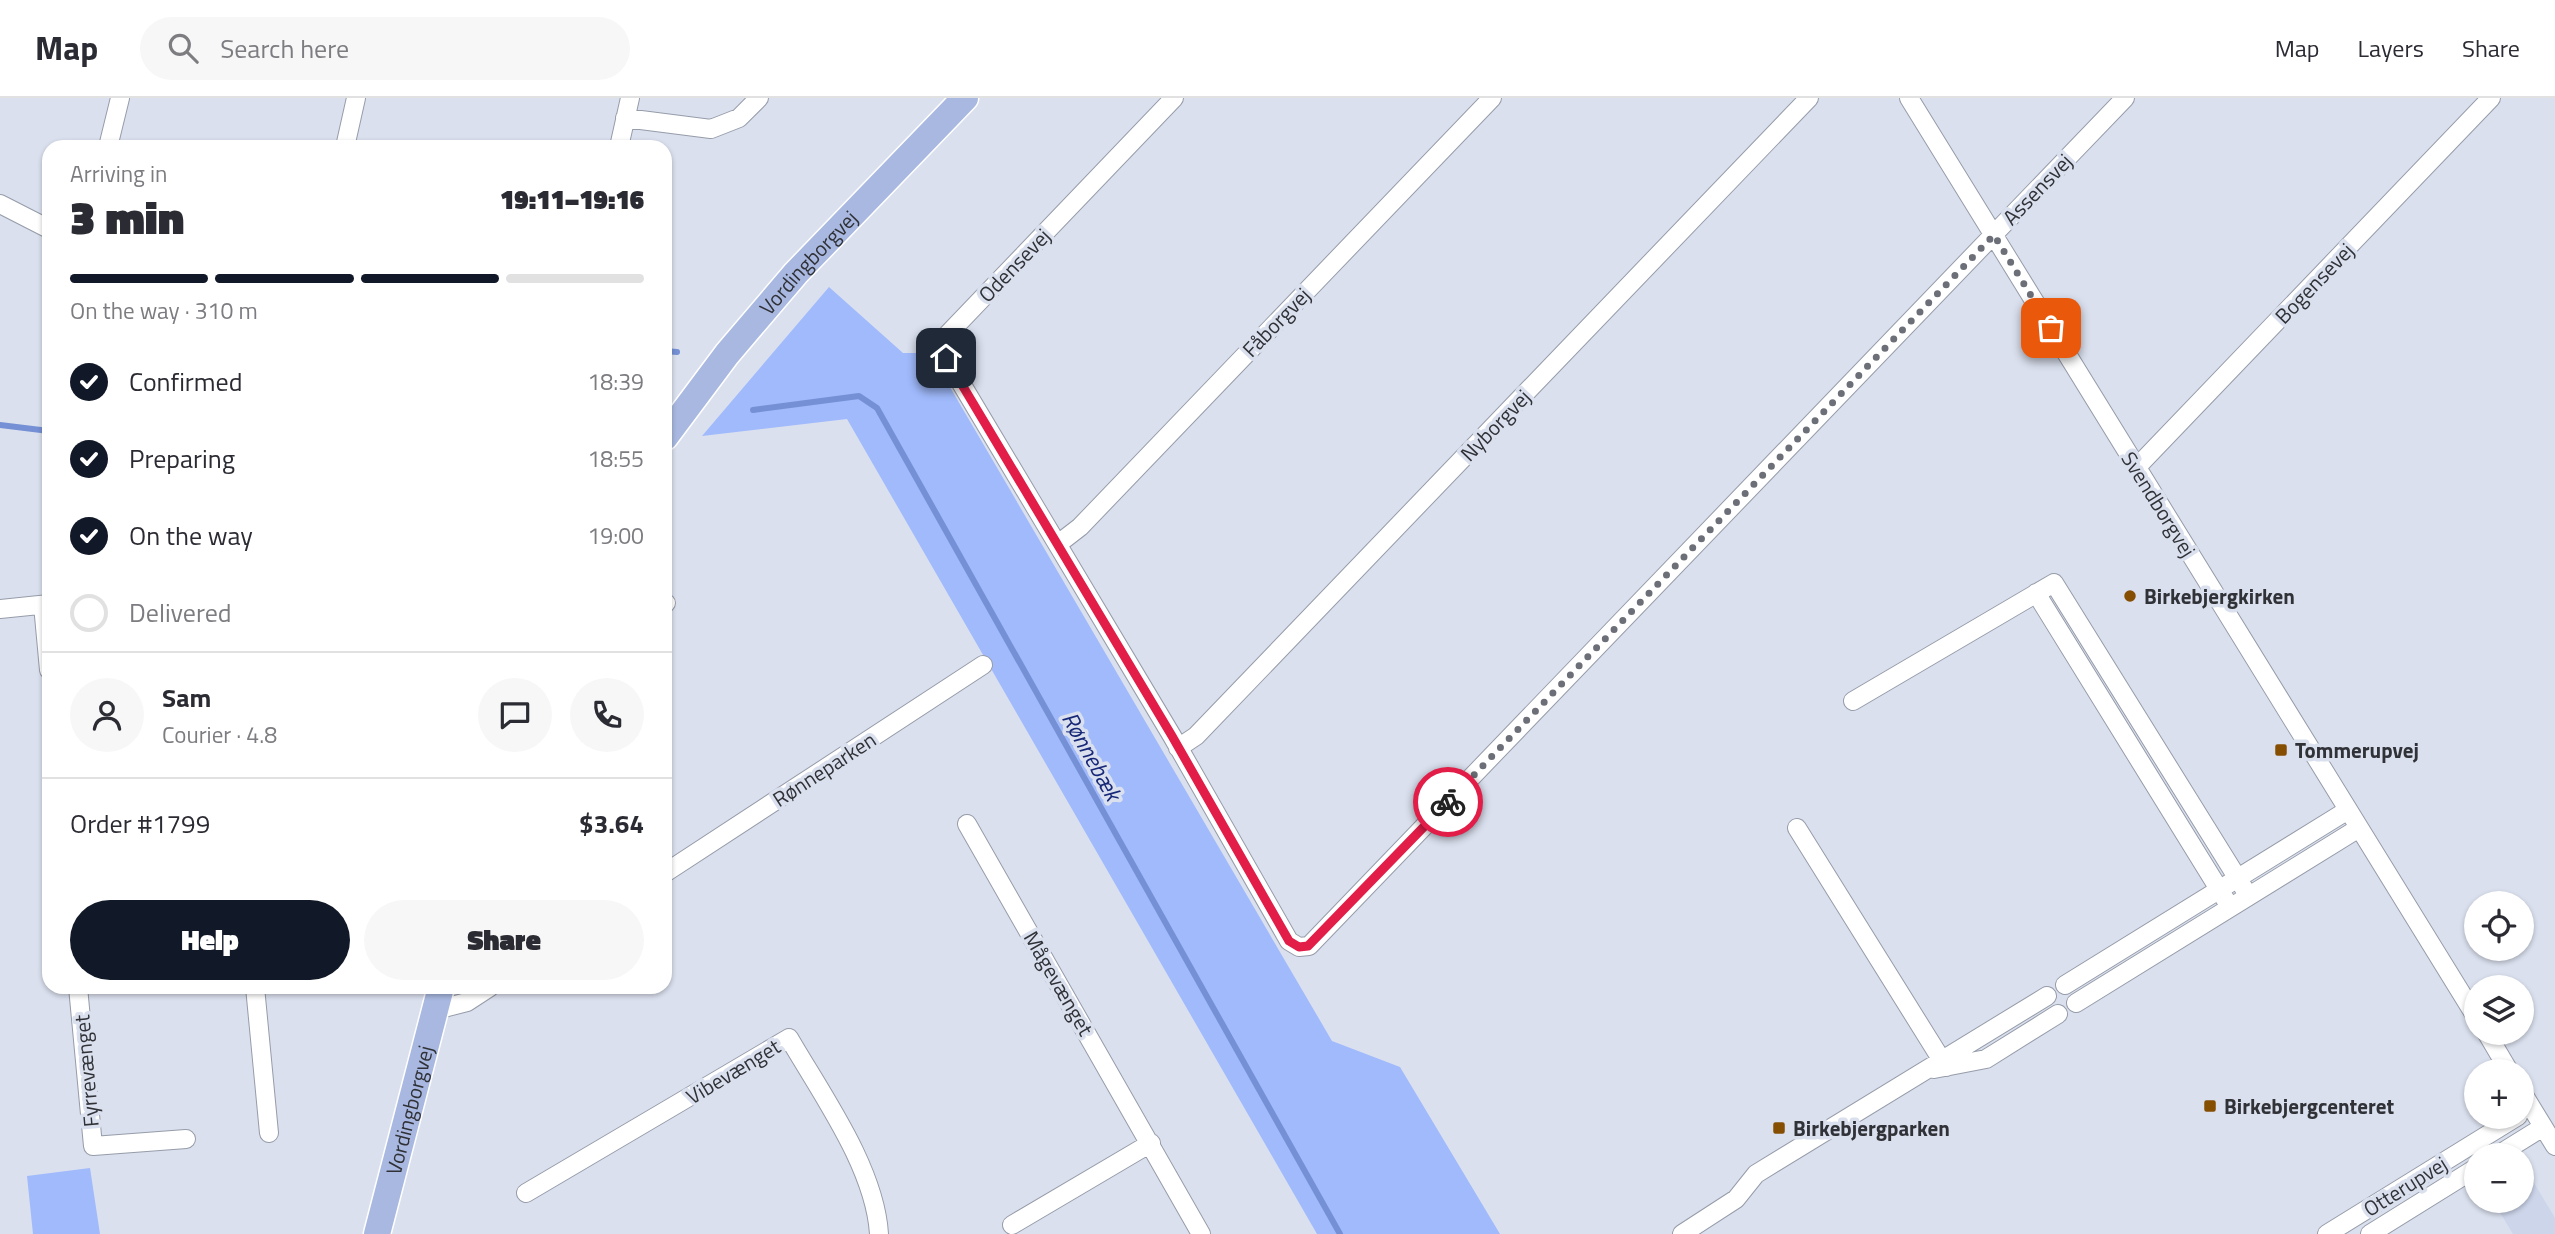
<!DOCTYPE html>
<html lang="en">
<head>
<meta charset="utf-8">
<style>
  :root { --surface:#fff; --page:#f7f7f7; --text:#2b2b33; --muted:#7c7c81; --line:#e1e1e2; --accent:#111827 }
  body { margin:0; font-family:"Titillium Web",sans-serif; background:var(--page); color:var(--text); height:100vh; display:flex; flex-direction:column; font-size:26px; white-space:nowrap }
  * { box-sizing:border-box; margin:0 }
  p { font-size:23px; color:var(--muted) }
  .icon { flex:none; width:38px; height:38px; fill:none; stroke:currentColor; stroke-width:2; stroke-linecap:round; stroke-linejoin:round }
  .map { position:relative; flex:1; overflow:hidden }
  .panel { position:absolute; left:42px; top:42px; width:630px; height:854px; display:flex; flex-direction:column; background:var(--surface); border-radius:21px; box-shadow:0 2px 5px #0004 }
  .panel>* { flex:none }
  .controls { position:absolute; left:2464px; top:793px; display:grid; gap:14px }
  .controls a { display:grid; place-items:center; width:70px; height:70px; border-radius:50%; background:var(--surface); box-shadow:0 2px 5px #0004; font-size:35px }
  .pin { position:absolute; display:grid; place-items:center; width:60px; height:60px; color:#fff; margin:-30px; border-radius:14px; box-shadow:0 4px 10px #0006 }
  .courier { position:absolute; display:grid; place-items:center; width:70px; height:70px; margin:-35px; border:5px solid #e11d48; border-radius:50%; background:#fff; color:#222; box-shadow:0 2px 9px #0007 }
  .overview em { font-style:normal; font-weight:800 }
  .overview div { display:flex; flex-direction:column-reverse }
  .overview { display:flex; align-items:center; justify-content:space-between; height:119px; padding:0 28px }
  h1 { font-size:46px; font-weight:800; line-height:52px }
  .bar { display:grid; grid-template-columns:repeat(4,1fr); gap:10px 7px; align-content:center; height:84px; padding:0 28px }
  .bar i { height:9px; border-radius:5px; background:var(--line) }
  .bar .current { background:var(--accent) }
  .bar p { grid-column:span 4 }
  .line { display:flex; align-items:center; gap:18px; padding:0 28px; border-top:2px solid var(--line) }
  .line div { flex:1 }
  .round { display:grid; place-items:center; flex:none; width:74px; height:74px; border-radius:37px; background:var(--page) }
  ol { padding:0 28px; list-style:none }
  li { display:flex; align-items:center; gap:21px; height:77px }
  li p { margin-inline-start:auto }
  li .icon { padding:7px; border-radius:50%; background:var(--accent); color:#fff; stroke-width:4 }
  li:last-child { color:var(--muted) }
  li i { width:38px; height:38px; border:4px solid var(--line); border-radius:50% }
  .button { display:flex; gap:14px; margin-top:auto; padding:14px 28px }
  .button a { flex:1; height:80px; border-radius:42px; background:var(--accent); color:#fff; font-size:28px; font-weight:800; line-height:80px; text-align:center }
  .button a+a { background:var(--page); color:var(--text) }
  header { display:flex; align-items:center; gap:42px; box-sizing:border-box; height:98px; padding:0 35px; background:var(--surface); border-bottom:2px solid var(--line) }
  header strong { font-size:33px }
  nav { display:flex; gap:38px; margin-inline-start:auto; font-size:24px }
  .search { width:490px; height:63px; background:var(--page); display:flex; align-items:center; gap:18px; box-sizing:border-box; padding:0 24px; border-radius:38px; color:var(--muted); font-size:26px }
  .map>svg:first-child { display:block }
</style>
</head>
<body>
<header>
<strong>Map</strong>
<div class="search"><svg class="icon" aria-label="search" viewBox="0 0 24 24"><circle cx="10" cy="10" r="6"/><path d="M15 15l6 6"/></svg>Search here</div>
<nav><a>Map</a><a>Layers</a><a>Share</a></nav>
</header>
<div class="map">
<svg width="2555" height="1136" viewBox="0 0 2555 1136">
  <rect width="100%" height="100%" fill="#dae0ee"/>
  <path fill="#ccd5ea" d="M2522 1065 2555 1120V1136H2513L2493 1103 2522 1102Z"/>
  <path fill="#a0bafc" d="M829 189 903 255H930L1332 943 1400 969 1500 1136H1317L847 321 702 338Z
    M90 1070 100 1136H33L27 1078Z"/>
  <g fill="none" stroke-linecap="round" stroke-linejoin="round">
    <path stroke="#7690d5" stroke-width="6" d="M665 253 677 254
      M753 312 859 298 877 310 1340 1136
      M0 327 49 333"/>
    <defs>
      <path id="street" d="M1174 0 948 236 944 247 946 260 1172 638 1289 843 1299 849 1309 848 2125 0
        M1909 0 2476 919
        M625 20 711 31 739 20 759 0
        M108 49 120 0
        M345 49 356 0
        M619 49 630 0
        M0 106 49 131
        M2136 370 2491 0
        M1058 446 1080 429 1492 0
        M2036 495 2230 809
        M665 506 666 505
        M43 507 49 572
        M0 511 49 506
        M1853 603 2054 485 2248 797
        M1178 650 1196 638 1809 0
        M967 726 1201 1136
        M1797 730 1946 969
        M665 775 983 567
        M2065 887 2348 712
        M78 889 93 1048 186 1041
        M255 889 269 1035
        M2076 905 2359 730
        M436 912 467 904 490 889
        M2486 934 2509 973
        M1934 971 1986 961 2058 916
        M2522 994 2555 1048
        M2498 1057 2543 1029
        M526 1095 789 940C822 997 875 1070 879 1136
        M1012 1127 1151 1045
        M1682 1136 1736 1101 1756 1076 2047 898
        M2327 1136 2518 1018
        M2370 1136 2476 1070"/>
      <g id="primary">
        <path id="s1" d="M665 339 727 256 796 175 965 0"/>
        <path id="s2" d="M377 1136 441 889"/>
      </g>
    </defs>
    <use href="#street" stroke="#969ca9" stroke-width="20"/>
    <use href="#primary" stroke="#fff" stroke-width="29"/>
    <use href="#street" stroke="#fff" stroke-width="18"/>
    <use href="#primary" stroke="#a9b8e0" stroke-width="26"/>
  </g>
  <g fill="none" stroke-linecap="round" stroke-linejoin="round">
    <path stroke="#6c6f77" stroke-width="7" stroke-dasharray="0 12.6" d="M1448 704 1994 137 2051 230"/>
    <path stroke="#e11d48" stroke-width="9" d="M946 260 1172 638 1289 843 1299 849 1308 848 1448 704"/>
  </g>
  <g fill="#864e00" stroke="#dae0ee" stroke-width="2.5">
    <circle cx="2130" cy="498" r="7"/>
    <rect x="2274" y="645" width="14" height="14" rx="3.5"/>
    <rect x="2203" y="1001" width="14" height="14" rx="3.5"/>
    <rect x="1772" y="1023" width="14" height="14" rx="3.5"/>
  </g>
  <g text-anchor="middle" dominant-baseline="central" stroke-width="7" stroke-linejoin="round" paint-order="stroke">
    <g font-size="21" fill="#303237" stroke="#dae0ee">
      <text transform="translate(2037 91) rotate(-46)">Assensvej</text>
      <text stroke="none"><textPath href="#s1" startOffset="226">Vordingborgvej</textPath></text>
      <text transform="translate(1014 167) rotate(-46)">Odensevej</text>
      <text transform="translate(2314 185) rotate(-46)">Bogensevej</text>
      <text transform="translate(1276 224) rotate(-46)">Fåborgvej</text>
      <text transform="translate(1495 327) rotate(-46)">Nyborgvej</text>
      <text transform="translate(2159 406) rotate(58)">Svendborgvej</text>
      <text transform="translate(824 671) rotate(-33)">Rønneparken</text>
      <text transform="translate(1059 885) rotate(60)">Mågevænget</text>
      <text transform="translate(86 973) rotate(-95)">Fyrrevænget</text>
      <text transform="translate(733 973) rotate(-31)">Vibevænget</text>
      <text stroke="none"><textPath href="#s2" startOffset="128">Vordingborgvej</textPath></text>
      <text transform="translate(2405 1088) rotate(-32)">Otterupvej</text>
    </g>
    <g font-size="21" font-weight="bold" fill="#303237" stroke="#dae0ee" text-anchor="start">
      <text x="2144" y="498">Birkebjergkirken</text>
      <text x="2295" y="652">Tommerupvej</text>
      <text x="2224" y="1008">Birkebjergcenteret</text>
      <text x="1793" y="1030">Birkebjergparken</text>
    </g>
    <g font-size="23" font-style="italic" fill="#172878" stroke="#dae0ee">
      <text transform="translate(1092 658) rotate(61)">Rønnebæk</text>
    </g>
  </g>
</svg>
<div class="controls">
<a><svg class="icon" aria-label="locate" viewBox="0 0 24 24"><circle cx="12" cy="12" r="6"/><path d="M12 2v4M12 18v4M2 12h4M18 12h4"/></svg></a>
<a><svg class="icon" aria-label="layers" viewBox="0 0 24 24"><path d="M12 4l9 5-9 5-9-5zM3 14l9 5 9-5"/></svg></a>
<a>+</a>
<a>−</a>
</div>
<div class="pin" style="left:2051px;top:230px;background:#ea580c"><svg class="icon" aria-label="bag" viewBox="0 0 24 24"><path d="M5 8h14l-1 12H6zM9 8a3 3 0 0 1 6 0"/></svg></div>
<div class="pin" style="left:946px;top:260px;background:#1f2937"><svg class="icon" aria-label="home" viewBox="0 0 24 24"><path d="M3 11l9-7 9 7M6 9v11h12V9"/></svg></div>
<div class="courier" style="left:1448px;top:704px"><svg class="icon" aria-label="bike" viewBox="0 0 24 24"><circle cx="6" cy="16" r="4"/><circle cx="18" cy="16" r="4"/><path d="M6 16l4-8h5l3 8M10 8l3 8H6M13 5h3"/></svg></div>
<section class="panel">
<div class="overview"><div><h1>3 min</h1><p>Arriving in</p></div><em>19:11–19:16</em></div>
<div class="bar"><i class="current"></i><i class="current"></i><i class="current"></i><i></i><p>On the way · 310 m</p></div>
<ol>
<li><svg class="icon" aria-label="check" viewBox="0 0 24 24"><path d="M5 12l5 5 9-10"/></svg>Confirmed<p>18:39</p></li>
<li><svg class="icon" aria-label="check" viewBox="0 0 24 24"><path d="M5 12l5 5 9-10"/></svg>Preparing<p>18:55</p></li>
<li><svg class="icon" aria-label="check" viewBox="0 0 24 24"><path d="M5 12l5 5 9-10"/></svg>On the way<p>19:00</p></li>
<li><i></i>Delivered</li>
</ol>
<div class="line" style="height:126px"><a class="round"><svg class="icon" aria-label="person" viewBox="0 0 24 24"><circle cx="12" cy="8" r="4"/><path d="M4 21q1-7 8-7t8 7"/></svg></a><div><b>Sam</b><p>Courier · 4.8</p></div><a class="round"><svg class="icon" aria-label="chat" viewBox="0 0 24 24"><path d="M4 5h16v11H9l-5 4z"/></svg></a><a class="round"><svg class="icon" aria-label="phone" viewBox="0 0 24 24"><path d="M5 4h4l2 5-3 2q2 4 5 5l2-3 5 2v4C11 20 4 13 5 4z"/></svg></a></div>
<div class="line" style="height:91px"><div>Order #1799</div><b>$3.64</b></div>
<div class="button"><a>Help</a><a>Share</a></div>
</section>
</div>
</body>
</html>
